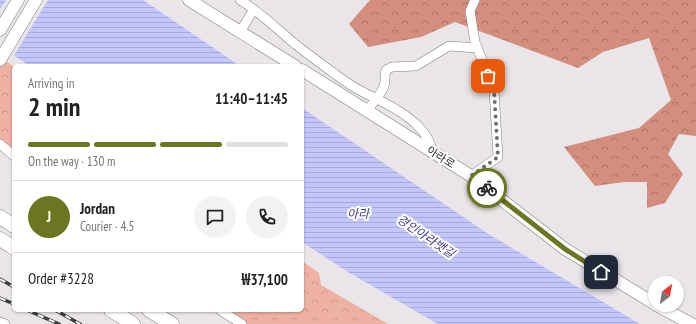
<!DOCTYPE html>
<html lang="en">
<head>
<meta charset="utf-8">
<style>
  :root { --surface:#fff; --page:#f2f2f2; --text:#222; --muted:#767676; --line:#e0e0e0; --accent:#6c7520 }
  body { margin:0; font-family:"PT Sans Narrow","Noto Sans KR",sans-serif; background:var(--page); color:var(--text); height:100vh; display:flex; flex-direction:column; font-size:15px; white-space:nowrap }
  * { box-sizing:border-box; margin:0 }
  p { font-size:13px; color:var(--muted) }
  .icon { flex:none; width:22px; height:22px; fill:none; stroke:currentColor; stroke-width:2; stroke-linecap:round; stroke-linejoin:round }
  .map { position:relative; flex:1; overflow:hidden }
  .panel { position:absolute; left:12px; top:64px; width:292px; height:248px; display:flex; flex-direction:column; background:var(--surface); border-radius:6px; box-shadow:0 1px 3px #0004 }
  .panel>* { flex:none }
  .needle { width:26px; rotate:31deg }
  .fabs { position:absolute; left:648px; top:276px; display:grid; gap:8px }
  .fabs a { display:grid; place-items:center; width:36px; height:36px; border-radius:50%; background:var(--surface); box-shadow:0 1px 3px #0004; font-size:20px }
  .pin { position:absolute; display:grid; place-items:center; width:34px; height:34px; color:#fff; margin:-17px; border-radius:8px; box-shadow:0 2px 6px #0006 }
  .courier { position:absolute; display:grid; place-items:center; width:40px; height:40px; margin:-20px; border:3px solid #6c7520; border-radius:50%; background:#fff; color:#222; box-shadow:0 1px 5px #0007 }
  .summary em { font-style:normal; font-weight:700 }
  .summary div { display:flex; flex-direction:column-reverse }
  .summary { display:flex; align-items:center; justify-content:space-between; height:68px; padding:0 16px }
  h1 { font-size:26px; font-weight:700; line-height:30px }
  .bar { display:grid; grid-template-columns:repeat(4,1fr); gap:6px 4px; align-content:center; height:48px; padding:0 16px }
  .bar i { height:5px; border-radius:3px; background:var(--line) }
  .bar .active { background:var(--accent) }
  .bar p { grid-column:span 4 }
  .line { display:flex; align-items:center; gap:10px; padding:0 16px; border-top:1px solid var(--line) }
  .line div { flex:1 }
  .round { display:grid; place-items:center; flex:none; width:42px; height:42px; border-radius:21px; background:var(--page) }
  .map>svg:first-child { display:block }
</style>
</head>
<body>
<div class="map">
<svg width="696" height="324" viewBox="0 0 696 324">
  <defs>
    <pattern id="forest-crowns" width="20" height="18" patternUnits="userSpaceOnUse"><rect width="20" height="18" fill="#d48e7e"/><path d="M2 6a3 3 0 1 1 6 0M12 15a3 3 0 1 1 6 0" fill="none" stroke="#ac7467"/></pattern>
    <pattern id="park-crowns" width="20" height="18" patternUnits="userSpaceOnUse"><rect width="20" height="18" fill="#eeb1a3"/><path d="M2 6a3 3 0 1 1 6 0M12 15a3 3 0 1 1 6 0" fill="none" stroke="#cc988c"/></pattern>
    <pattern id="water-rules" width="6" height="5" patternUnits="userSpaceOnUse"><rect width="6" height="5" fill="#c3c6fa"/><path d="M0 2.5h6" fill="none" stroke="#a8aad6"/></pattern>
  </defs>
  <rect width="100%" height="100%" fill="#e9e5e8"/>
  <path fill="url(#forest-crowns)" d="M370 0H696V136L679 134 668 154 683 174 665 203 647 208V182H624L595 186 564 147 639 128 671 100 649 38 603 52 578 68 455 22 421 37 368 47 349 24Z"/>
  <path fill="url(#park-crowns)" d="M0 57 14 67V156L0 144Z
    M302 261 319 273 321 285 388 324H242L220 310H302Z"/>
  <path fill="url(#water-rules)" d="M0 0H143L240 66H30L0 46Z
    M302 108 490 235 640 324H438L348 272 302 242Z"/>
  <path fill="#e9e5e8" d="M6 0H48L13 57 0 49V9Z"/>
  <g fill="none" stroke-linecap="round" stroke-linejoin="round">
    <defs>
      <path id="minor" d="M240 0C260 12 277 29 295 44 308 54 321 64 335 74 343 80 353 87 363 92 382 102 402 110 418 126 425 133 431 142 432 152
        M240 32 254 9
        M367 111C372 103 381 95 384 86 386 81 384 76 386 70L392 67 416 66 449 46 477 48
        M0 144 14 156
        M471 176 498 157 494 90 475 42 470 11 475 0
        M220 310 242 324
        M0 322 5 324"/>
      <path id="major" d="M189 0 295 66
        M0 30 18 0
        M0 60 36 0
        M302 70 471 176 565 249 655 304
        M656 305 692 324"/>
      <path id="highway" d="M0 217 14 226
        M0 239 14 248
        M111 310 133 324
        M149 310 172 324"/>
    </defs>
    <use href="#minor" stroke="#817d7f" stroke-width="10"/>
    <use href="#major" stroke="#817d7f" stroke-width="13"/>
    <use href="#highway" stroke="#817d7f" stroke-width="15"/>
    <use href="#minor" stroke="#fff" stroke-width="9"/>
    <use href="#major" stroke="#fff" stroke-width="12"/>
    <use href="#highway" stroke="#fff" stroke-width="14"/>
    <defs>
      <path id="rail" d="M0 279 14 287
        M0 298 14 304
        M27 310 59 324
        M55 310 80 324"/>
    </defs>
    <use href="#rail" stroke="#3f3e3e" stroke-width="3.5"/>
    <use href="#rail" stroke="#fff" stroke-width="2" stroke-dasharray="6" stroke-linecap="butt"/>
  </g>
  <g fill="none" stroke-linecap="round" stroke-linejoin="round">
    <path stroke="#6e6c6d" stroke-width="4" stroke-dasharray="0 7.2" d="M487 188 471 176 498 157 494 90 488 76"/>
    <path stroke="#6c7520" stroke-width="5" d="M487 188 565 249 601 272"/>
  </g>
  <g text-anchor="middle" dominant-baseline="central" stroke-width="4" stroke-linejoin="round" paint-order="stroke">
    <g font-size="11" fill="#2c2b2b" stroke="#fff">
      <text transform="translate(441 157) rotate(32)">아라로</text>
    </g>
    <g font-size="12" font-style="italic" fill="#413d87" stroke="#fff">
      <text x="358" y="213">아라</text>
      <text transform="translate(426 236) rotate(34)">경인아라뱃길</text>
    </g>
  </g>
</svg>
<div class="fabs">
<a><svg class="needle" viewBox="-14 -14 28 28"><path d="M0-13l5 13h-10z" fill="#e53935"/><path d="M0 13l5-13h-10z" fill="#767676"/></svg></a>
</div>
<div class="pin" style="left:488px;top:76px;background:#ea580c"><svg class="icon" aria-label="bag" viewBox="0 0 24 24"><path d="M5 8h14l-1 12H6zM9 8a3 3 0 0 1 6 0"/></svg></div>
<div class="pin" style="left:601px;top:272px;background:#1f2937"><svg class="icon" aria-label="home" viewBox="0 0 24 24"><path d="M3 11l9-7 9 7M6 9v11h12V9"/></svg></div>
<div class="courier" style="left:487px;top:188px"><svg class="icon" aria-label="bike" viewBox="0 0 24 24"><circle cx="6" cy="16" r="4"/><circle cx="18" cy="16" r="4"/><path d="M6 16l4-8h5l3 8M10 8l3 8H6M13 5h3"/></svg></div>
<section class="panel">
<div class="summary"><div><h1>2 min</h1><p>Arriving in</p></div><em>11:40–11:45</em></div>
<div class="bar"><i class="active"></i><i class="active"></i><i class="active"></i><i></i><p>On the way · 130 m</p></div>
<div class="line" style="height:72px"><b class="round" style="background:var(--accent);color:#fff">J</b><div><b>Jordan</b><p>Courier · 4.5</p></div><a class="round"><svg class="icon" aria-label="chat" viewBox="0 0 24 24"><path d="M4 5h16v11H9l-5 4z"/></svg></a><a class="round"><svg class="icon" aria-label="phone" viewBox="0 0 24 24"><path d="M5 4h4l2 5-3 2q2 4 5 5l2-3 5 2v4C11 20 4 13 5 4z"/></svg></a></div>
<div class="line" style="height:52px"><div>Order #3228</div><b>₩37,100</b></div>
</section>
</div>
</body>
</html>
